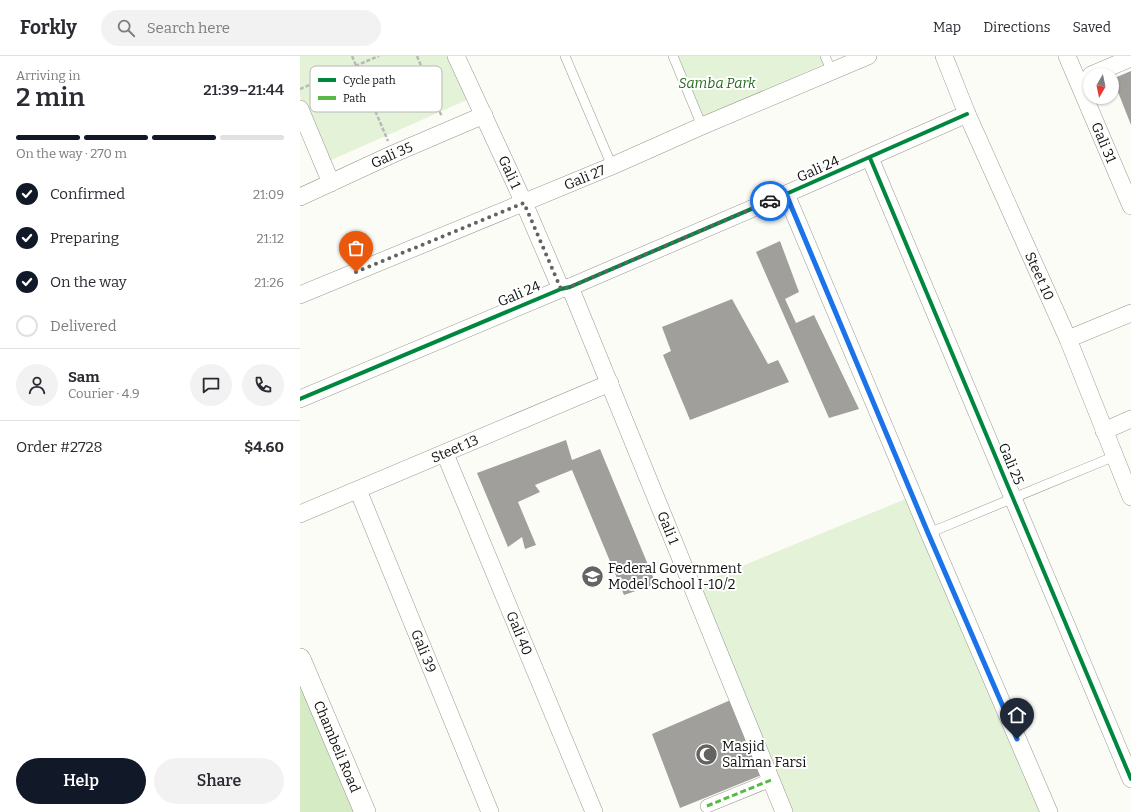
<!DOCTYPE html>
<html lang="en">
<head>
<meta charset="utf-8">
<style>
  :root { --surface:#fff; --page:#f2f2f3; --text:#2b2b33; --muted:#7c7c81; --line:#e1e1e2; --accent:#111827 }
  body { margin:0; font-family:Bitter,serif; background:var(--page); color:var(--text); height:100vh; display:flex; flex-direction:column; font-size:15px; white-space:nowrap }
  * { box-sizing:border-box; margin:0 }
  p { font-size:13px; color:var(--muted) }
  .icon { flex:none; width:22px; height:22px; fill:none; stroke:currentColor; stroke-width:2; stroke-linecap:round; stroke-linejoin:round }
  .map { position:relative; flex:1; overflow:hidden }
  .sheet { display:flex; flex-direction:column; background:var(--surface); width:300px }
  .sheet>* { flex:none }
  .needle { width:26px; rotate:189deg }
  .buttons { position:absolute; left:783px; top:12px; display:grid; gap:8px }
  .buttons a { display:grid; place-items:center; width:36px; height:36px; border-radius:50%; background:var(--surface); box-shadow:0 1px 3px #0004; font-size:20px }
  .pin { position:absolute; display:grid; place-items:center; width:34px; height:34px; color:#fff; margin:-41px -17px; border-radius:50% 50% 50% 0; rotate:-45deg; box-shadow:0 0 4px #0007 }
  .pin .icon { rotate:45deg }
  .courier { position:absolute; display:grid; place-items:center; width:40px; height:40px; margin:-20px; border:3px solid #1a73e8; border-radius:50%; background:#fff; color:#222; box-shadow:0 1px 5px #0007 }
  .overview em { font-style:normal; font-weight:600 }
  .overview div { display:flex; flex-direction:column-reverse }
  .overview { display:flex; align-items:center; justify-content:space-between; height:68px; padding:0 16px }
  h1 { font-size:26px; font-weight:600; line-height:30px }
  .bar { display:grid; grid-template-columns:repeat(4,1fr); gap:6px 4px; align-content:center; height:48px; padding:0 16px }
  .bar i { height:5px; border-radius:3px; background:var(--line) }
  .bar .current { background:var(--accent) }
  .bar p { grid-column:span 4 }
  .line { display:flex; align-items:center; gap:10px; padding:0 16px; border-top:1px solid var(--line) }
  .line div { flex:1 }
  .round { display:grid; place-items:center; flex:none; width:42px; height:42px; border-radius:21px; background:var(--page) }
  ol { padding:0 16px; list-style:none }
  li { display:flex; align-items:center; gap:12px; height:44px }
  li p { margin-inline-start:auto }
  li .icon { padding:4px; border-radius:50%; background:var(--accent); color:#fff; stroke-width:4 }
  li:last-child { color:var(--muted) }
  li i { width:22px; height:22px; border:2px solid var(--line); border-radius:50% }
  .action { display:flex; gap:8px; margin-top:auto; padding:8px 16px }
  .action a { flex:1; height:46px; border-radius:24px; background:var(--accent); color:#fff; font-size:16px; font-weight:600; line-height:46px; text-align:center }
  .action a+a { background:var(--page); color:var(--text) }
  header { display:flex; align-items:center; gap:24px; box-sizing:border-box; height:56px; padding:0 20px; background:var(--surface); border-bottom:1px solid var(--line) }
  header strong { font-size:19px }
  nav { display:flex; gap:22px; margin-inline-start:auto; font-size:14px }
  .search { width:280px; height:36px; background:var(--page); display:flex; align-items:center; gap:10px; box-sizing:border-box; padding:0 14px; border-radius:22px; color:var(--muted); font-size:15px }
  main { display:flex; flex:1; min-height:0 }
  .map>svg:first-child { display:block }
</style>
</head>
<body>
<header>
<strong>Forkly</strong>
<div class="search"><svg class="icon" aria-label="search" viewBox="0 0 24 24"><circle cx="10" cy="10" r="6"/><path d="M15 15l6 6"/></svg>Search here</div>
<nav><a>Map</a><a>Directions</a><a>Saved</a></nav>
</header>
<main>
<section class="sheet">
<div class="overview"><div><h1>2 min</h1><p>Arriving in</p></div><em>21:39–21:44</em></div>
<div class="bar"><i class="current"></i><i class="current"></i><i class="current"></i><i></i><p>On the way · 270 m</p></div>
<ol>
<li><svg class="icon" aria-label="check" viewBox="0 0 24 24"><path d="M5 12l5 5 9-10"/></svg>Confirmed<p>21:09</p></li>
<li><svg class="icon" aria-label="check" viewBox="0 0 24 24"><path d="M5 12l5 5 9-10"/></svg>Preparing<p>21:12</p></li>
<li><svg class="icon" aria-label="check" viewBox="0 0 24 24"><path d="M5 12l5 5 9-10"/></svg>On the way<p>21:26</p></li>
<li><i></i>Delivered</li>
</ol>
<div class="line" style="height:72px"><a class="round"><svg class="icon" aria-label="person" viewBox="0 0 24 24"><circle cx="12" cy="8" r="4"/><path d="M4 21q1-7 8-7t8 7"/></svg></a><div><b>Sam</b><p>Courier · 4.9</p></div><a class="round"><svg class="icon" aria-label="chat" viewBox="0 0 24 24"><path d="M4 5h16v11H9l-5 4z"/></svg></a><a class="round"><svg class="icon" aria-label="phone" viewBox="0 0 24 24"><path d="M5 4h4l2 5-3 2q2 4 5 5l2-3 5 2v4C11 20 4 13 5 4z"/></svg></a></div>
<div class="line" style="height:52px"><div>Order #2728</div><b>$4.60</b></div>
<div class="action"><a>Help</a><a>Share</a></div>
</section>
<div class="map">
<svg width="831" height="756" viewBox="0 0 831 756">
  <rect width="100%" height="100%" fill="#fcfcf7"/>
  <path fill="#e4f3d7" d="M0 0H159L176 40 29 105 0 41Z
    M377 0H526L529 6 402 62Z
    M608 442 744 756H492L398 528Z"/>
  <path fill="#d4ebc4" d="M0 619 57 756H0Z"/>
  <path fill="#a09f9c" d="M831 15V69L818 36 812 38V23Z
    M480 185 499 236 485 243 496 267 514 259 559 353 529 362 456 196Z
    M432 243 468 308 478 304 489 326 390 364 363 299 371 295 362 271Z
    M266 384 272 404 300 393 356 528 324 539 272 414 235 429 240 436 218 446 236 489 225 493 222 481 208 491 177 417Z
    M433 643 464 718 380 752 352 678Z"/>
  <g fill="none" stroke-linecap="round" stroke-linejoin="round">
    <defs>
      <path id="service" d="M265 0 312 110
        M373 0 402 70
        M525 0 532 16
        M629 477 815 400"/>
      <path id="pedestrian" d="M407 750 471 724"/>
      <g id="minor">
        <path id="s1" d="M156 0 224 147 261 233"/>
        <path id="s2" d="M644 0 667 58 768 283 831 441"/>
        <path id="s3" d="M767 0 831 150"/>
        <path d="M791 19 831 2"/>
        <path d="M0 53 31 127"/>
        <path d="M570 102 831 723"/>
        <path d="M486 138 629 477 749 756"/>
        <path id="s4" d="M0 141 93 98 184 59"/>
        <path id="s5" d="M270 231 484 756"/>
        <path id="s6" d="M0 239 312 110 402 70 568 0"/>
        <path d="M768 283 831 257"/>
        <path d="M0 343 261 233 270 231 486 138 667 58"/>
        <path d="M804 375 831 363"/>
        <path id="s7" d="M145 398 294 756"/>
        <path id="s8" d="M58 434 190 756"/>
        <path id="s9" d="M0 458 310 327"/>
      </g>
      <g id="tertiary">
        <path id="s10" d="M0 603 65 756"/>
      </g>
    </defs>
    <use href="#service" stroke="#979795" stroke-width="10"/>
    <use href="#pedestrian" stroke="#979795" stroke-width="14"/>
    <use href="#minor" stroke="#979795" stroke-width="18"/>
    <use href="#tertiary" stroke="#979795" stroke-width="22"/>
    <path stroke="#b9b9b8" stroke-width="2.5" stroke-dasharray="4 2" stroke-linecap="butt" d="M52 0 88 85
      M117 0 142 61
      M0 33 79 0"/>
    <use href="#service" stroke="#fffffe" stroke-width="9"/>
    <use href="#pedestrian" stroke="#fffffe" stroke-width="13"/>
    <use href="#minor" stroke="#fffffe" stroke-width="17"/>
    <use href="#tertiary" stroke="#fffffe" stroke-width="21"/>
    <path stroke="#58b947" stroke-width="3" stroke-dasharray="6 3" stroke-linecap="butt" d="M407 750 471 724"/>
    <defs>
      <path id="cycleway" d="M570 102 831 723
        M0 343 261 233 270 231 486 138 667 58"/>
    </defs>
    <use href="#cycleway" stroke="#fff" stroke-width="6"/>
    <use href="#cycleway" stroke="#00873e" stroke-width="4"/>
  </g>
  <g fill="none" stroke-linecap="round" stroke-linejoin="round">
    <path stroke="#636362" stroke-width="4" stroke-dasharray="0 7.2" d="M56 216 224 147 261 233 270 231 470 145"/>
    <path stroke="#1a73e8" stroke-width="5" d="M470 145 486 138 628 477 717 683"/>
  </g>
  <defs>
    <symbol id="school-disc" viewBox="-11 -11 22 22"><circle r="9.5" fill="#636362" stroke="#fff"/><path d="M0-5L7-2L0 1L-7-2ZM-4 1L0 2.5L4 1V4Q0 6-4 4Z" fill="#fff"/></symbol>
    <symbol id="mosque-disc" viewBox="-11 -11 22 22"><circle r="9.5" fill="#636362" stroke="#fff"/><path d="M3.5-4.9A6 6 0 1 0 3.5 4.9A5 5 0 1 1 3.5-4.9Z" fill="#fff"/></symbol>
  </defs>
  <g fill-rule="evenodd">
    <use href="#school-disc" x="280" y="508" width="25" height="25"/>
    <use href="#mosque-disc" x="394" y="686" width="25" height="25"/>
  </g>
  <g text-anchor="middle" dominant-baseline="central" stroke-width="4" stroke-linejoin="round" paint-order="stroke">
    <g font-size="14" font-style="italic" fill="#296c1e" stroke="#fff">
      <text x="417" y="27">Samba Park</text>
    </g>
    <g font-size="14" fill="#111" stroke="#fff">
      <text stroke="none"><textPath href="#s3" startOffset="94">Gali 31</textPath></text>
      <text stroke="none"><textPath href="#s4" startOffset="101">Gali 35</textPath></text>
      <text transform="translate(518 113) rotate(-24)">Gali 24</text>
      <text stroke="none"><textPath href="#s1" startOffset="128">Gali 1</textPath></text>
      <text stroke="none"><textPath href="#s6" startOffset="308">Gali 27</textPath></text>
      <text stroke="none"><textPath href="#s2" startOffset="240">Steet 10</textPath></text>
      <text transform="translate(219 238) rotate(-23)">Gali 24</text>
      <text stroke="none"><textPath href="#s9" startOffset="168">Steet 13</textPath></text>
      <text transform="translate(711 408) rotate(67)">Gali 25</text>
      <text stroke="none"><textPath href="#s5" startOffset="260">Gali 1</textPath></text>
      <text stroke="none"><textPath href="#s7" startOffset="194">Gali 40</textPath></text>
      <text stroke="none"><textPath href="#s8" startOffset="174">Gali 39</textPath></text>
      <text stroke="none"><textPath href="#s10" startOffset="95">Chambeli Road</textPath></text>
    </g>
    <g font-size="14" fill="#111" stroke="#fff" text-anchor="start">
      <text x="308" y="512">Federal Government<tspan x="308" dy="16">Model School I-10/2</tspan></text>
      <text x="422" y="690">Masjid<tspan x="422" dy="16">Salman Farsi</tspan></text>
    </g>
  </g>
  <rect x="10" y="10" width="132" height="46" rx="6" fill="#fff" stroke="#b8b8b8" stroke-width="1"/>
  <rect x="18" y="22" width="18" height="4" fill="#00873e"/>
  <rect x="18" y="40" width="18" height="4" fill="#58b947"/>
  <g font-size="11" fill="#111">
    <text x="43" y="28">Cycle path</text>
    <text x="43" y="46">Path</text>
  </g>
</svg>
<div class="buttons">
<a><svg class="needle" viewBox="-14 -14 28 28"><path d="M0-13l5 13h-10z" fill="#e53935"/><path d="M0 13l5-13h-10z" fill="#7c7c81"/></svg></a>
</div>
<div class="pin" style="left:56px;top:216px;background:#ea580c"><svg class="icon" aria-label="bag" viewBox="0 0 24 24"><path d="M5 8h14l-1 12H6zM9 8a3 3 0 0 1 6 0"/></svg></div>
<div class="pin" style="left:717px;top:683px;background:#1f2937"><svg class="icon" aria-label="home" viewBox="0 0 24 24"><path d="M3 11l9-7 9 7M6 9v11h12V9"/></svg></div>
<div class="courier" style="left:470px;top:145px"><svg class="icon" aria-label="car" viewBox="0 0 24 24"><path d="M5 17H2v-5l4-1 3-4h7l3 4 3 1v5h-3M9 17h6M6 11h13"/><circle cx="7" cy="17" r="2"/><circle cx="17" cy="17" r="2"/></svg></div>
</div>
</main>
</body>
</html>
